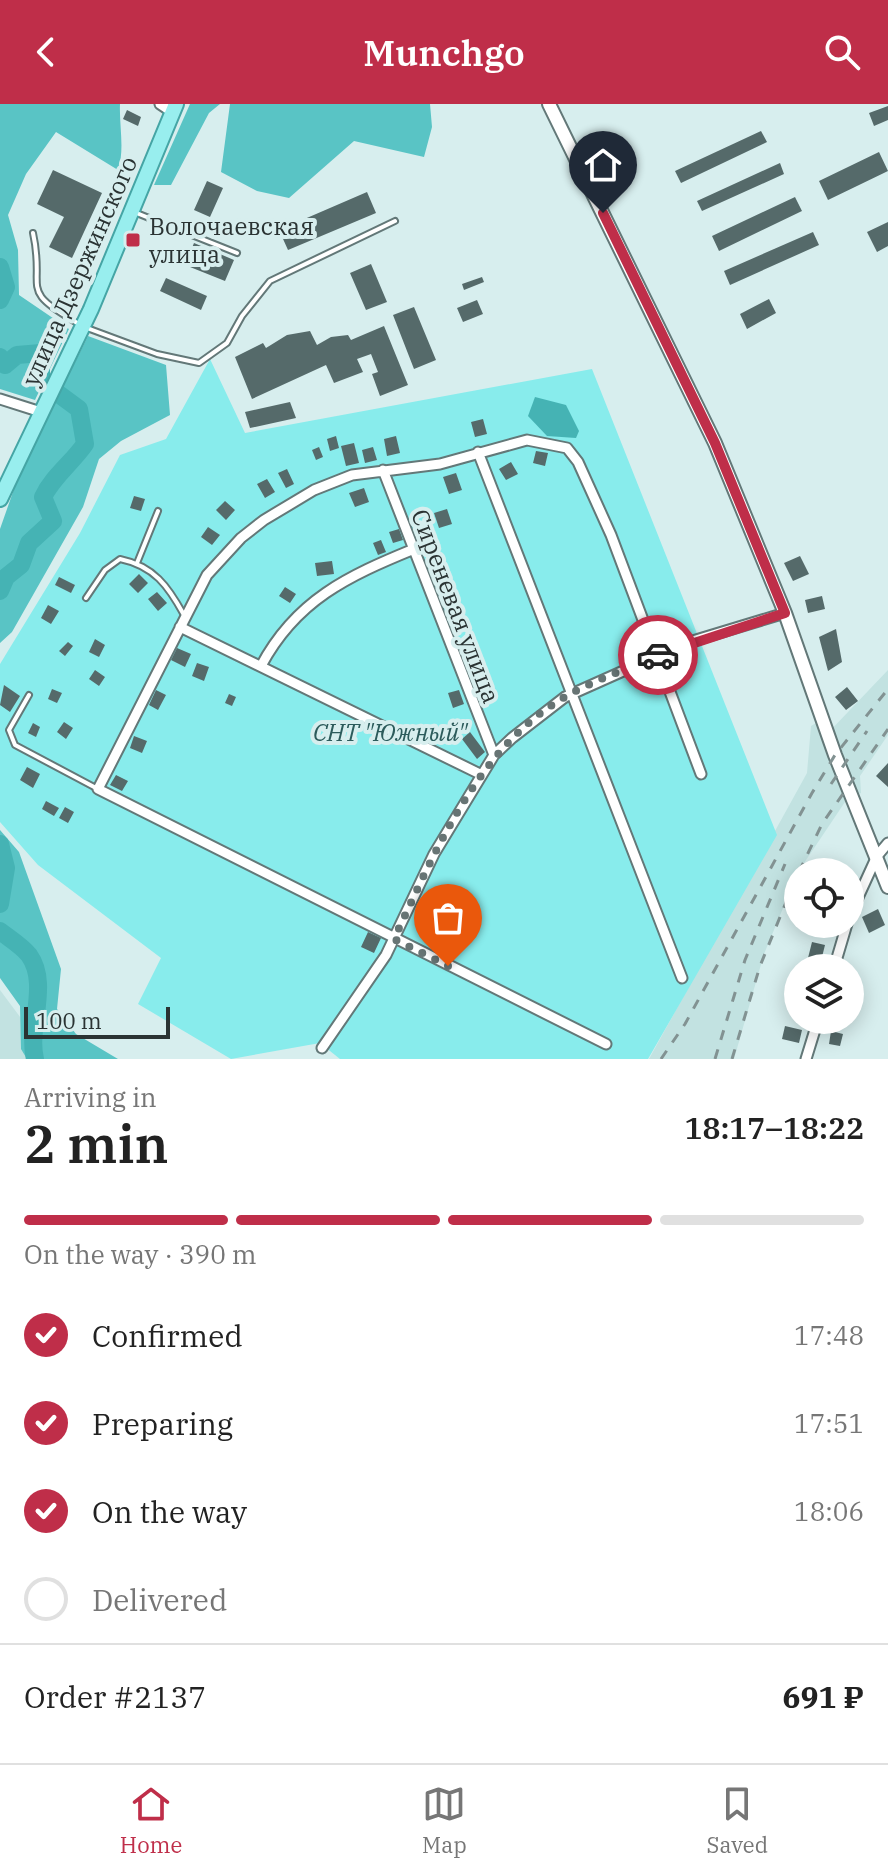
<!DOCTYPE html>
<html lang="en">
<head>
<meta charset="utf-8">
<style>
  :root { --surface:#fff; --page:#f2f2f2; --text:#222; --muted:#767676; --line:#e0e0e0; --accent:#bf2e49 }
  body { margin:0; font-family:"IBM Plex Serif",serif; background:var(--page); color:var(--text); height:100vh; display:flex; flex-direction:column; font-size:30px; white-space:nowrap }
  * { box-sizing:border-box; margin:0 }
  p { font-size:26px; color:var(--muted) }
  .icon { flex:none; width:44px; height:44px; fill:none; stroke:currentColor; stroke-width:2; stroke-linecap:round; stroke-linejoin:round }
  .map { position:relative; height:955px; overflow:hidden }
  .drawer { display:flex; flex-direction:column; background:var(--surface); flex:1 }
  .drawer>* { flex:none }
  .fabs { position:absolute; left:784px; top:754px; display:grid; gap:16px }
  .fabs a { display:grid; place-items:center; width:80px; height:80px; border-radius:50%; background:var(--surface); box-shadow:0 4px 20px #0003; font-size:40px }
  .scale { position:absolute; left:24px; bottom:20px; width:146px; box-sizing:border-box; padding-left:8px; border:4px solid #2a3333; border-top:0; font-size:22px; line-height:28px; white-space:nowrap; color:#2a3333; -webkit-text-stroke:6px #d7eeee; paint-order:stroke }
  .pin { position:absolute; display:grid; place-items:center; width:68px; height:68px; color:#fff; margin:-82px -34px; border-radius:50% 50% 50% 0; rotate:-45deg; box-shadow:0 0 8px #0007 }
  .pin .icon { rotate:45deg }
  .courier { position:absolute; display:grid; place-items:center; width:80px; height:80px; margin:-40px; border:6px solid #bf2e49; border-radius:50%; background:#fff; color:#222; box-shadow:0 2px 10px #0007 }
  .summary em { font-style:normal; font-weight:600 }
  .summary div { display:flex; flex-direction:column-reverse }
  .summary { display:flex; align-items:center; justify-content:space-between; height:136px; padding:0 24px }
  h1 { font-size:52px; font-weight:600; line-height:60px }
  .bar { display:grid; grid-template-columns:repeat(4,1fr); gap:12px 8px; align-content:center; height:96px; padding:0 24px }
  .bar i { height:10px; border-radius:6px; background:var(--line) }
  .bar .active { background:var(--accent) }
  .bar p { grid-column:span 4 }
  .line { display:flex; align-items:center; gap:20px; padding:0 24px; border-top:2px solid var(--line) }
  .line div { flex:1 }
  ol { padding:0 24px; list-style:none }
  li { display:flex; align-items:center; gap:24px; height:88px }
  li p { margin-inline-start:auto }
  li .icon { padding:8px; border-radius:50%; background:var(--accent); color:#fff; stroke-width:4 }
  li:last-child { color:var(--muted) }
  li i { width:44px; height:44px; border:4px solid var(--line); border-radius:50% }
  header { display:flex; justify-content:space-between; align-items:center; height:104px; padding:0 24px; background:var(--accent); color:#fff; font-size:36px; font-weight:600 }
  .tabs { display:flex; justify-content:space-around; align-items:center; height:112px; border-top:2px solid var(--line); background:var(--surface); font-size:22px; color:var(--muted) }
  .tabs a { display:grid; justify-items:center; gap:4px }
  .tabs .active { color:var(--accent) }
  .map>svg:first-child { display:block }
</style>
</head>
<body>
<header><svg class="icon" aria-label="back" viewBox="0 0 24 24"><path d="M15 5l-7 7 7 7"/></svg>Munchgo<svg class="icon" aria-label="search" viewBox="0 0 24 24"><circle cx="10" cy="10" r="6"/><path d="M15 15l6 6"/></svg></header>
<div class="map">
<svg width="888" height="955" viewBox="0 0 888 955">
  <rect width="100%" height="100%" fill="#d7eeee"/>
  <path fill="#c2e2e1" d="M888 566V631L860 672 861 689 852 693 828 629Z
    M816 619 847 695 798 768 764 850 734 955H649L807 669 811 622Z
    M0 886 26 921 37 955H0Z"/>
  <path fill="#88ecec" d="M210 255 245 329 592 265 777 731 648 955H340L320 939 231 955 138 900 161 854 38 761 0 718V560L80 429 120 351 166 335Z"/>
  <path fill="#59c4c5" d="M0 0H120C119 21 125 46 118 66L56 28 26 70 8 111 18 146 19 191 69 225 35 296 0 285Z
    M190 0H220L209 9 171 81H154Z
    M230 0H430L432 23 424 53 354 37 289 94 257 87 221 68Z
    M88 232 166 261 170 311 121 337 99 355 83 403 12 528 0 539V425L20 368Z
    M0 726 19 748 61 865 57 905 76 930 118 955H27L21 945 20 902 0 874Z"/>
  <path fill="#45b3b4" d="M535 293 566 301 579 327 576 334 547 332 528 312Z"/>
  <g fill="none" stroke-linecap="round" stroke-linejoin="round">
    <path stroke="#45b3b4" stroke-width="18" d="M0 163 6 183 0 196
      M0 253 5 261 17 251 41 249V277L79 305 85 340C72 359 53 372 43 393L53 417 29 439 21 461 6 473 0 487
      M0 740 6 764 0 800
      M0 827C9 834 22 842 29 851 50 880 27 924 35 955"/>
  </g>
  <path fill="#556a6a" d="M888 2V16L874 22 869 9Z
    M127 6 141 13 138 22 123 15Z
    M761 27 767 38 681 79 675 67Z
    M879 48 888 67 828 96 819 77Z
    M780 59 784 70 702 107 697 97Z
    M53 66 102 89 72 154 49 143 64 113 37 100Z
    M207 77 223 84 210 113 194 106Z
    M367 88 376 109 288 146 279 126Z
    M795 93 802 107 719 147 712 132Z
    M888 118V142L877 148 867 128Z
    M813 128 819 141 730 181 724 167Z
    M194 139 234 156 225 177 185 161Z
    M371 160 387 198 366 206 350 169Z
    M482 173 484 178 464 186 462 180Z
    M166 174 207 192 201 206 160 187Z
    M769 195 776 209 747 225 740 210Z
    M477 196 483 210 463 218 457 204Z
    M414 203 436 256 414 265 393 211Z
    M384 222 408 281 380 292 372 270 378 268 371 250 357 255 363 268 334 279 326 261 252 295 235 253 263 239 266 244 287 231 310 227 317 241 331 233 348 231 351 236Z
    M290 298 296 314 250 324 245 308Z
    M483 315 487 330 475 333 471 318Z
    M336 332 339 344 330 347 327 335Z
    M396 332 400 349 387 352 384 335Z
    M354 339 359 359 346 362 341 342Z
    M319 343 323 353 316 356 312 346Z
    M373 343 377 356 365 359 362 346Z
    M536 347 548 349 545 362 533 359Z
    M511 358 518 370 506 376 499 365Z
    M287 365 294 380 286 384 278 369Z
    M456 369 462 386 449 390 443 373Z
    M267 375 275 388 265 394 257 380Z
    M364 384 369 398 355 403 349 389Z
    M134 392 145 395 141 407 130 404Z
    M225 397 235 406 226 416 216 406Z
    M447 405 452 420 439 424 434 409Z
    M208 423 220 431 212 441 201 433Z
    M399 425 403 436 393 439 389 428Z
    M381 436 386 448 378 451 373 439Z
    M800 452 809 470 793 477 784 459Z
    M332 457 334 470 317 472 315 459Z
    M139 470 148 479 138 489 129 480Z
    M59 473 75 481 71 489 55 481Z
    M285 483 296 490 290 499 279 492Z
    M157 488 167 499 158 507 148 495Z
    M822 492 825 505 808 509 805 496Z
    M48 501 59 507 51 520 41 514Z
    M836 525 842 558 828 567 819 533Z
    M95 535 105 541 99 553 89 548Z
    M68 538 73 542 65 552 59 547Z
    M177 544 191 550 185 563 171 556Z
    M197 559 209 563 204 577 192 572Z
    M95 566 105 573 99 582 89 575Z
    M4 581 20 592 10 608 0 601Z
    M847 583 858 597 846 606 835 593Z
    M52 585 62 589 57 599 48 595Z
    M156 586 166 591 158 606 149 601Z
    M459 586 464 600 453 604 448 589Z
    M229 590 236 593 232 602 225 599Z
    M64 618 73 624 66 635 57 628Z
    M33 619 40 623 36 633 28 629Z
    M470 628 485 648 477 655 462 635Z
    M134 632 147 637 142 649 130 644Z
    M888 659V683L876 672Z
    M27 663 40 670 33 684 20 676Z
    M116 671 128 677 122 687 110 681Z
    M46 697 59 704 54 712 42 705Z
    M65 703 74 708 68 719 59 714Z
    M878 805 885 821 869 829 862 813Z
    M368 828 381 834 374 849 361 843Z
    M812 838 825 841 821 857 808 854Z
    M785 922 802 926 799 939 782 935Z
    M831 927 843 930 840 942 829 940Z"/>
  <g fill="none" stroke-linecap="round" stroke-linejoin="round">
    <defs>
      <path id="service" d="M134 108 237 149
        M33 129C46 188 16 184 79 220
        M87 224 157 250 199 259 227 239 242 212 270 177 395 117
        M137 459 158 407
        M86 494 105 466 120 455C154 462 168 482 184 511
        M29 591 9 626 15 641 96 684"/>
      <path id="minor" d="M160 0 172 8
        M0 295 41 308
        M478 348 682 874
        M383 366 494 651
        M180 523 482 671
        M261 562C296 496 348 472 414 445
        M850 811 877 752 888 739
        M834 864 847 820
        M606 940 98 685 207 471 241 434 264 416 314 386 352 371 440 360 527 336 567 344 578 358 611 431 701 670
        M322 944 386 851 434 750 494 651 512 634 565 593 686 539 785 509
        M806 955 818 916"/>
      <path id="secondary" d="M549 0 715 339 785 509 835 651 888 783"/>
      <path id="primary" d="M0 395 91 205 176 0"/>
    </defs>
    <use href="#service" stroke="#637878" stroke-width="8"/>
    <use href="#minor" stroke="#637878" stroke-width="13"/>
    <use href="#secondary" stroke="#637878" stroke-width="16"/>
    <use href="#primary" stroke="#45a5a5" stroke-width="18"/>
    <use href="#service" stroke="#fff" stroke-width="4"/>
    <use href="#minor" stroke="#fff" stroke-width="9"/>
    <use href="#secondary" stroke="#fff" stroke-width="12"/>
    <use href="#primary" stroke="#98eeee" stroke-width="14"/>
    <path stroke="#829292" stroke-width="3" stroke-dasharray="10 10" stroke-linecap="butt" d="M831 680 867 627
      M799 768 822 720 888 625
      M661 955 685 920 812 689 835 651 888 585
      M715 955 745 856 785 760
      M732 955 760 862 798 769"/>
  </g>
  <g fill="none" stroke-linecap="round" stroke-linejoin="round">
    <path stroke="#677474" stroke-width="8" stroke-dasharray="0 14.4" d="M448 862 394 835C435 748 477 645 563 594 592 577 627 565 658 551"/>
    <path stroke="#bf2e49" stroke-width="10" d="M603 109 715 339 785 509 658 551"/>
  </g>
  <rect fill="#bf2e49" stroke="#d7eeee" stroke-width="3" x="125" y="128" width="16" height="16" rx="4"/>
  <g text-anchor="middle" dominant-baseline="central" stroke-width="8" stroke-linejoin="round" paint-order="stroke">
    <g font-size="24" fill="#2a3333" stroke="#d7eeee" text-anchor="start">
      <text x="149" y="122">Волочаевская<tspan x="149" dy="28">улица</tspan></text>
    </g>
    <g font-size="24" fill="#2a3333" stroke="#d7eeee">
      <text transform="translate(79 167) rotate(-66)">улица Дзержинского</text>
      <text transform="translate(456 502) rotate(69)">Сиреневая улица</text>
    </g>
    <g font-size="24" font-style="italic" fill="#2c5b5b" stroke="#d7eeee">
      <text x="390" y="628">СНТ "Южный"</text>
    </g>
  </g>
</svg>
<div class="fabs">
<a><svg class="icon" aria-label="locate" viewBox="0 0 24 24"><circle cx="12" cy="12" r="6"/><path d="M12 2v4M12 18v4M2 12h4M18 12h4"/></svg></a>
<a><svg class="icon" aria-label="layers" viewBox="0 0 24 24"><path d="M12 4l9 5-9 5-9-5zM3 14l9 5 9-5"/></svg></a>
</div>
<div class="scale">100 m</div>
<div class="pin" style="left:448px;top:862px;background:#ea580c"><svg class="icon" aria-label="bag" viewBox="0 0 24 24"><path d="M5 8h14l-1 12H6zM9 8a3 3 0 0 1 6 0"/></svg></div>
<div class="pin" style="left:603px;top:109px;background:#1f2937"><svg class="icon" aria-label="home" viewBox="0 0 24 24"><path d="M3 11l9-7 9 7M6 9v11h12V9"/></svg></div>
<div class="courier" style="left:658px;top:551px"><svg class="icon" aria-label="car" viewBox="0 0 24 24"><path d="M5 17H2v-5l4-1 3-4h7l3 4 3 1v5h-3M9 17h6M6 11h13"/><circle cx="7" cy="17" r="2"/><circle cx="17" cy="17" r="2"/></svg></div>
</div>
<section class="drawer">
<div class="summary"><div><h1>2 min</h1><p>Arriving in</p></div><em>18:17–18:22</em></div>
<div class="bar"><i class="active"></i><i class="active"></i><i class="active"></i><i></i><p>On the way · 390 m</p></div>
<ol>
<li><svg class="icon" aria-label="check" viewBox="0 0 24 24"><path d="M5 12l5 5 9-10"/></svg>Confirmed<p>17:48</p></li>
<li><svg class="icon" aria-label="check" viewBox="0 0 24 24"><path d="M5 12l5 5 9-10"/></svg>Preparing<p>17:51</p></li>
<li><svg class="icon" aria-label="check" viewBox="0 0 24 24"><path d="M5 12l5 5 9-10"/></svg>On the way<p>18:06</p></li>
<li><i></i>Delivered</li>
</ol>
<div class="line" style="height:104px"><div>Order #2137</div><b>691 ₽</b></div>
</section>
<nav class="tabs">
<a class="active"><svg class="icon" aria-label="home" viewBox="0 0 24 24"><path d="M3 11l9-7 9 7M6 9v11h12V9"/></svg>Home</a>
<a><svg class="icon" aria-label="map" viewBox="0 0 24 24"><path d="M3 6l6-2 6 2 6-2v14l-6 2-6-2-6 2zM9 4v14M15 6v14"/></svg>Map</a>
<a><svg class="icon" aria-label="saved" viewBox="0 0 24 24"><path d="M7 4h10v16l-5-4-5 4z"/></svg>Saved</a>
</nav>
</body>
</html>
